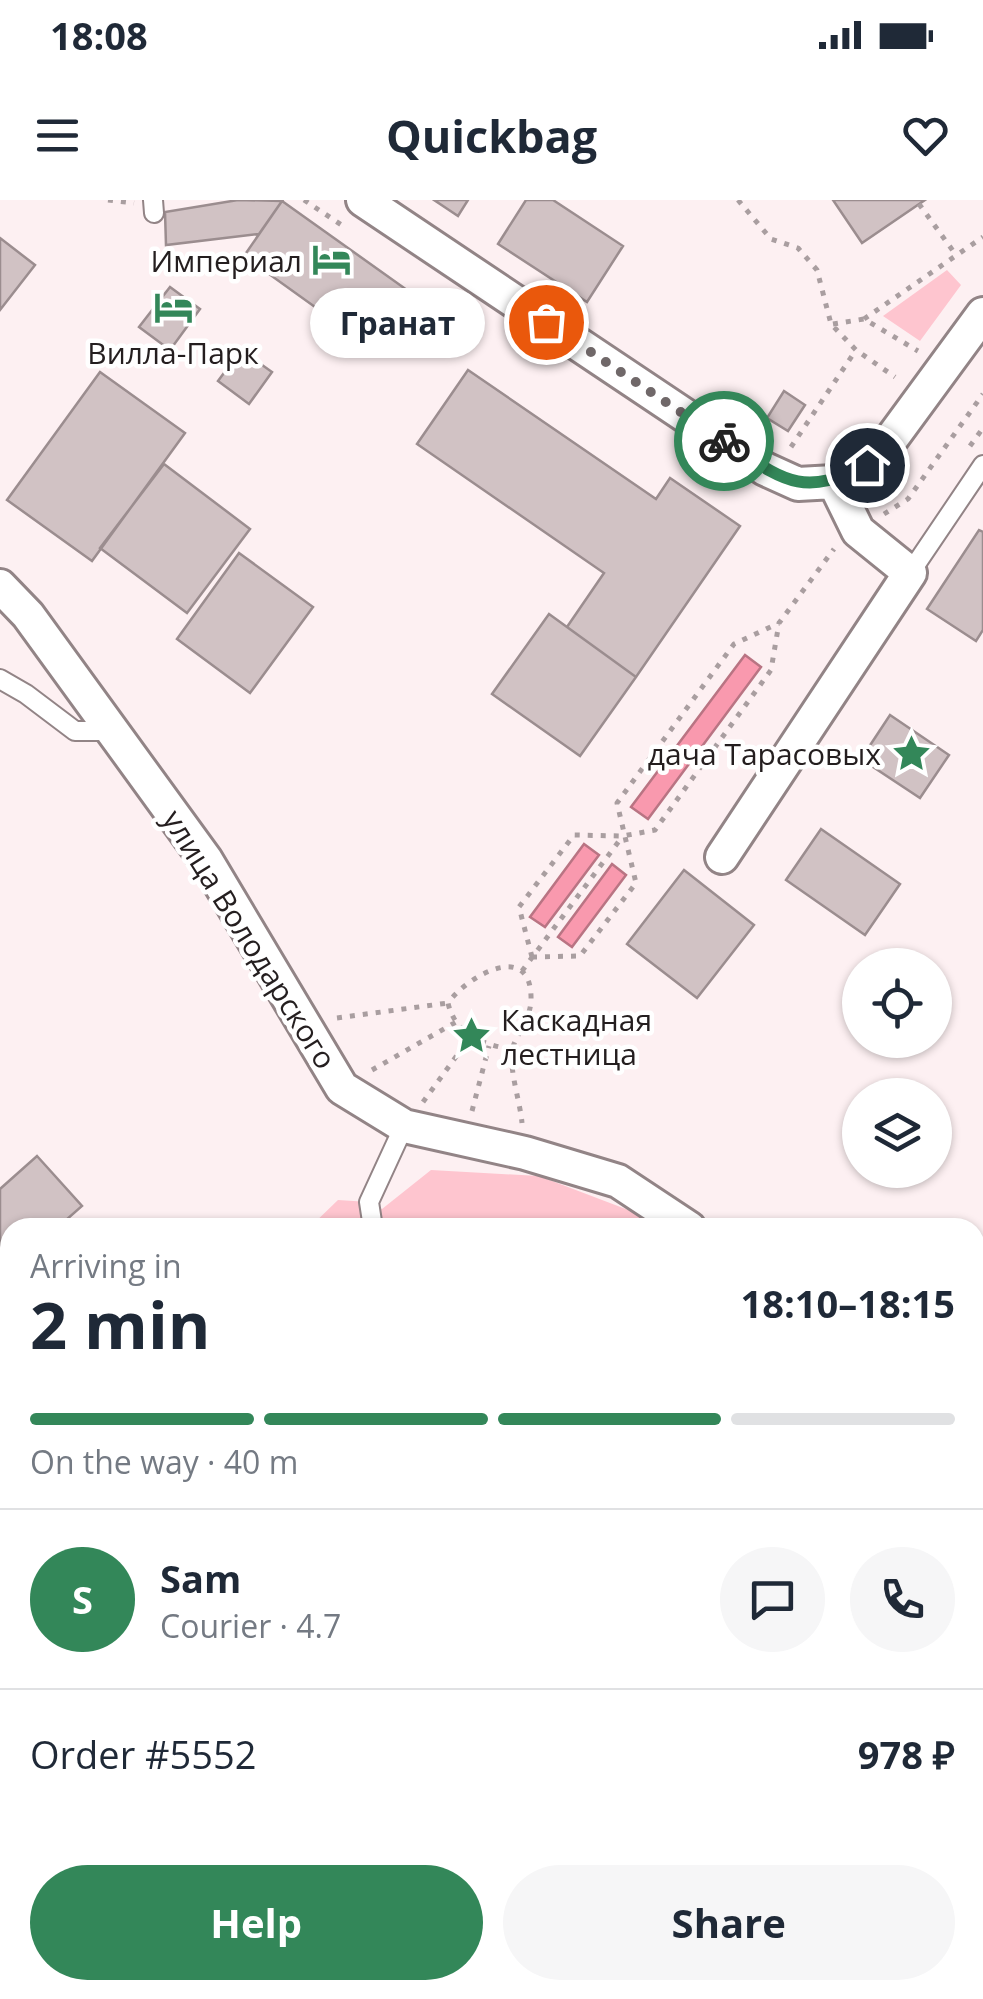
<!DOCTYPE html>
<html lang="en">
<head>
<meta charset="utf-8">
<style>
  :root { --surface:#fff; --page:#f6f6f7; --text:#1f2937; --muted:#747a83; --line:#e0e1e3; --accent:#338759 }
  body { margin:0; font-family:"Open Sans",sans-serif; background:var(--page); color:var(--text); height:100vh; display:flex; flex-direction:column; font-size:38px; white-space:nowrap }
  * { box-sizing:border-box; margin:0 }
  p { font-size:32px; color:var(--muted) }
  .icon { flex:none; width:55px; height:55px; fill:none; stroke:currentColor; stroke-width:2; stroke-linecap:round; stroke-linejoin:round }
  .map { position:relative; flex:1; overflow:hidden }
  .panel { position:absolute; left:0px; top:1018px; width:985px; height:782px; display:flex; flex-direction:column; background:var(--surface); border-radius:30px 30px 0 0; box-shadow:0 2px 8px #0004 }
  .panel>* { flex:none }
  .fabs { position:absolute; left:842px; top:748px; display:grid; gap:20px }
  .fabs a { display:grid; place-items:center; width:110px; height:110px; border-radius:50%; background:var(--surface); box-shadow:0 2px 8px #0004; font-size:50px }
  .pin { position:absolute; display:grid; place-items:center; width:85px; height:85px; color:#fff; margin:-42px; border:5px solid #fff; border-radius:50%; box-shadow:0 2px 10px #0007 }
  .courier { position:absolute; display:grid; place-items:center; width:100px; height:100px; margin:-50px; border:8px solid #338759; border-radius:50%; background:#fff; color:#222; box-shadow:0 2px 12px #0007 }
  .bubble { position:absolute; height:70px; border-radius:35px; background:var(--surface); box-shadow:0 2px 8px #0004; font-size:32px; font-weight:700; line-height:70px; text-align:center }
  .headline em { font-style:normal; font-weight:700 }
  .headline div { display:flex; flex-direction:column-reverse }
  .headline { display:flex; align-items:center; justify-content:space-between; height:170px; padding:0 30px }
  h1 { font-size:65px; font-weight:700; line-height:75px }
  .bar { display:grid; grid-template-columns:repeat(4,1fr); gap:15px 10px; align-content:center; height:120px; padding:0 30px }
  .bar i { height:12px; border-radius:8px; background:var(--line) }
  .bar .on { background:var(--accent) }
  .bar p { grid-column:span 4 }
  .line { display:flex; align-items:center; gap:25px; padding:0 30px; border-top:2px solid var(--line) }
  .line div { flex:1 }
  .round { display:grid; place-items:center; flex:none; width:105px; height:105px; border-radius:52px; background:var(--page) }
  .primary-button { display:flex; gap:20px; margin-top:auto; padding:20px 30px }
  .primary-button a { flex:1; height:115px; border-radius:60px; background:var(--accent); color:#fff; font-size:40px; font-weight:700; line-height:115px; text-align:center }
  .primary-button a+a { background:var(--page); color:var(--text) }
  .status { display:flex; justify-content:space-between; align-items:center; height:70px; padding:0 50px; background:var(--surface); direction:ltr }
  .status svg { height:28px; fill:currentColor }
  header { display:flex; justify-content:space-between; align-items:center; height:130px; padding:0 30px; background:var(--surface); font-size:45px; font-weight:700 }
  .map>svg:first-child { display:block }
</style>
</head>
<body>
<div class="status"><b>18:08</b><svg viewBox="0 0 49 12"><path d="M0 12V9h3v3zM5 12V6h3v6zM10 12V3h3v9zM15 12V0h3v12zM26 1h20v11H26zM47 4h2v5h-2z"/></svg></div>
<header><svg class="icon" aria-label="menu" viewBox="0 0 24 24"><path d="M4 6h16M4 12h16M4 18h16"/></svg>Quickbag<svg class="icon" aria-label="heart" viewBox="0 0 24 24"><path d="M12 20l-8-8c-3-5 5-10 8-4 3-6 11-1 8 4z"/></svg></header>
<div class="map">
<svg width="983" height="1799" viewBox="0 0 983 1799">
  <rect width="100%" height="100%" fill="#fdf0f2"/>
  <path fill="#fec5cf" d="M947 70 961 85 920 141 883 116Z
    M431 970 539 976 652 1019 663 1028H309L338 1000 369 1002 382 1009Z
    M0 1279H10V1790H975V1310L983 1317V1799H0Z"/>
  <path fill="#f999ae" stroke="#b97483" stroke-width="2.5" d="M745 455 761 467 648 619 631 607Z
    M584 644 599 655 545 727 530 717Z
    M612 664 626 675 572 747 558 737Z"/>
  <path fill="#d1c2c4" stroke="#9b8d8f" stroke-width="2.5" d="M238 0 282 1 259 34 166 45 165 12Z
    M434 0H468L458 16Z
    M526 0H553L623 46 587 102 498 44Z
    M833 0H925L862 43Z
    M282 1 414 95 375 150 244 56Z
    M0 38 35 65 0 110Z
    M170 87 200 109 170 150 139 127Z
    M241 150 272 172 249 204 218 181Z
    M468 170 656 299 670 278 740 326 636 477 567 427 604 373 417 244Z
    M100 172 185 233 92 361 7 300Z
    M784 191 805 205 788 231 767 218Z
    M164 264 250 329 187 413 100 348Z
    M979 330 983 332V430L976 441 927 409Z
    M239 353 313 407 250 493 177 439Z
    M549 414 636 477 580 556 492 494Z
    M890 515 949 555 920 598 861 559Z
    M821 629 900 684 865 735 786 680Z
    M684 670 754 725 697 798 627 744Z
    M37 956 82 1006 57 1028H10V1070L0 1079V989Z
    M0 1330 10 1334V1386L0 1382Z"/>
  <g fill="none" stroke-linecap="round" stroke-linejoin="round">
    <defs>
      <path id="service" d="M153 0 154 13
        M910 373 983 265
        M0 479 26 494 75 531H113
        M373 1028 369 1002 404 926
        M0 1318 10 1320
        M0 1734 10 1731
        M481 1790 508 1799
        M700 1790 744 1799
        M626 1799 632 1790"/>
      <path id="minor" d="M363 0 765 269 798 284 834 282 867 265 892 238 983 114
        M0 386 28 415 206 660 342 888 404 926 525 953 618 981 689 1028
        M722 657 910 373 858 331 834 282"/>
    </defs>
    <use href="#service" stroke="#928486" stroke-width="22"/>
    <use href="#minor" stroke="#928486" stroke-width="38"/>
    <path stroke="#a99ea0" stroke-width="5" stroke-dasharray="5 8" stroke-linecap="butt" d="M108 0 134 3
      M304 0 343 26
      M738 0 771 39 798 48 817 70 831 124 856 150 895 177
      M919 4 956 55
      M864 119 983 37
      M833 124 864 119 918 151
      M970 246 983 228
      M791 247 856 150
      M884 314 908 299 983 194
      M532 757 519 707 574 635 623 636 655 630 771 470 779 423 834 349
      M532 757 580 756 636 683 617 603 734 444 779 423
      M522 771 622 637
      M337 818 448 803
      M511 849C483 845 455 834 448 803 468 775 533 739 531 801 530 821 513 838 512 852 510 874 520 901 522 923
      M372 870 456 822
      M423 902 471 836
      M472 911 489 846
      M975 1392 983 1398
      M975 1451 983 1426
      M0 1567 10 1564"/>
    <use href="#service" stroke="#fff" stroke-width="18"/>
    <use href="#minor" stroke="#fff" stroke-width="32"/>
  </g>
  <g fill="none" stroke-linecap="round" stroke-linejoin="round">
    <path stroke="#706869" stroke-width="10" stroke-dasharray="0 18" d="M546 122 724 241"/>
    <path stroke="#338759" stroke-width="12" d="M724 241C782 279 800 299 867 265"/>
  </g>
  <defs>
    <symbol id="hotel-bare" viewBox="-9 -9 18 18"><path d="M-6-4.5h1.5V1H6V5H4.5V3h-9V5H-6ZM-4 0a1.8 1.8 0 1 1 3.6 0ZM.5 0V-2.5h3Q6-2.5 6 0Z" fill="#338759" stroke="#fff" stroke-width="2.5" paint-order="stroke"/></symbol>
    <symbol id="sight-bare" viewBox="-9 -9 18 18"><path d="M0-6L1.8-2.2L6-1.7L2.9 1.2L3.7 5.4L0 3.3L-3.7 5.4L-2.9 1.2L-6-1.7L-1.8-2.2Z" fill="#338759" stroke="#fff" stroke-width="2.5" paint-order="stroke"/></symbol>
  </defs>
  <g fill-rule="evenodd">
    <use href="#hotel-bare" x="304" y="32" width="55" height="55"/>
    <use href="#hotel-bare" x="146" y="80" width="55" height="55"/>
    <use href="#sight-bare" x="884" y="526" width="55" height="55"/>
    <use href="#sight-bare" x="444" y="808" width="55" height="55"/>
  </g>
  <g text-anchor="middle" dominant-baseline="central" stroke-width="9" stroke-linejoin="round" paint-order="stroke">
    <g font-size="30" fill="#241e1f" stroke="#fff" text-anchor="end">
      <text x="302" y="60">Империал</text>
      <text x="173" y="152" text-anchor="middle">Вилла-Парк</text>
      <text x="881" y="553">дача Тарасовых</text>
      <text x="501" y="819" text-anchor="start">Каскадная<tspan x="501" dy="34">лестница</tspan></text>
    </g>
    <g font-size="30" fill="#241e1f" stroke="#fff">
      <text transform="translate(250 739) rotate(58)">улица Володарского</text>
    </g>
  </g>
</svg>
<div class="fabs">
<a><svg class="icon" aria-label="locate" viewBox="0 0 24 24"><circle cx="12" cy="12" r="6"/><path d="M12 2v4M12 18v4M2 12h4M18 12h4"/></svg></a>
<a><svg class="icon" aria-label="layers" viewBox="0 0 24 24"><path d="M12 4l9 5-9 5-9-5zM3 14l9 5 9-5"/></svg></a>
</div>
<div class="pin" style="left:546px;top:122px;background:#ea580c"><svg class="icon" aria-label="bag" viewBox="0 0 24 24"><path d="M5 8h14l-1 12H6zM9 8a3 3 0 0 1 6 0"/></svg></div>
<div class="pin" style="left:867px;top:265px;background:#1f2937"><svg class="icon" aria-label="home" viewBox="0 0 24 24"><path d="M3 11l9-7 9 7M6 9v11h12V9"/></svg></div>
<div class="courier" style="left:724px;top:241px"><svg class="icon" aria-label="bike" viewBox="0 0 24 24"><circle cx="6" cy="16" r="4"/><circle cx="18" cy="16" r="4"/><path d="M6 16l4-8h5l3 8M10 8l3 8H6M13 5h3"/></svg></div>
<div class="bubble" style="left:310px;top:88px;width:175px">Гранат</div>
<section class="panel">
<div class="headline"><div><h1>2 min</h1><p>Arriving in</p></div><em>18:10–18:15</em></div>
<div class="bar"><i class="on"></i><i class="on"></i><i class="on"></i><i></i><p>On the way · 40 m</p></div>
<div class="line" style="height:180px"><b class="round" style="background:var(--accent);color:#fff">S</b><div><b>Sam</b><p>Courier · 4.7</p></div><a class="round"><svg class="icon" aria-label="chat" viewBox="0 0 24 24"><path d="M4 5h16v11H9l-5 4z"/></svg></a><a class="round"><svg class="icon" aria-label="phone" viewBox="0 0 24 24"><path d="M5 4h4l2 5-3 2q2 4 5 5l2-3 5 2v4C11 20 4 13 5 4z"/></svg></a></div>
<div class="line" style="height:130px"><div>Order #5552</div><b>978 ₽</b></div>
<div class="primary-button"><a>Help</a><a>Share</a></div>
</section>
</div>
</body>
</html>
